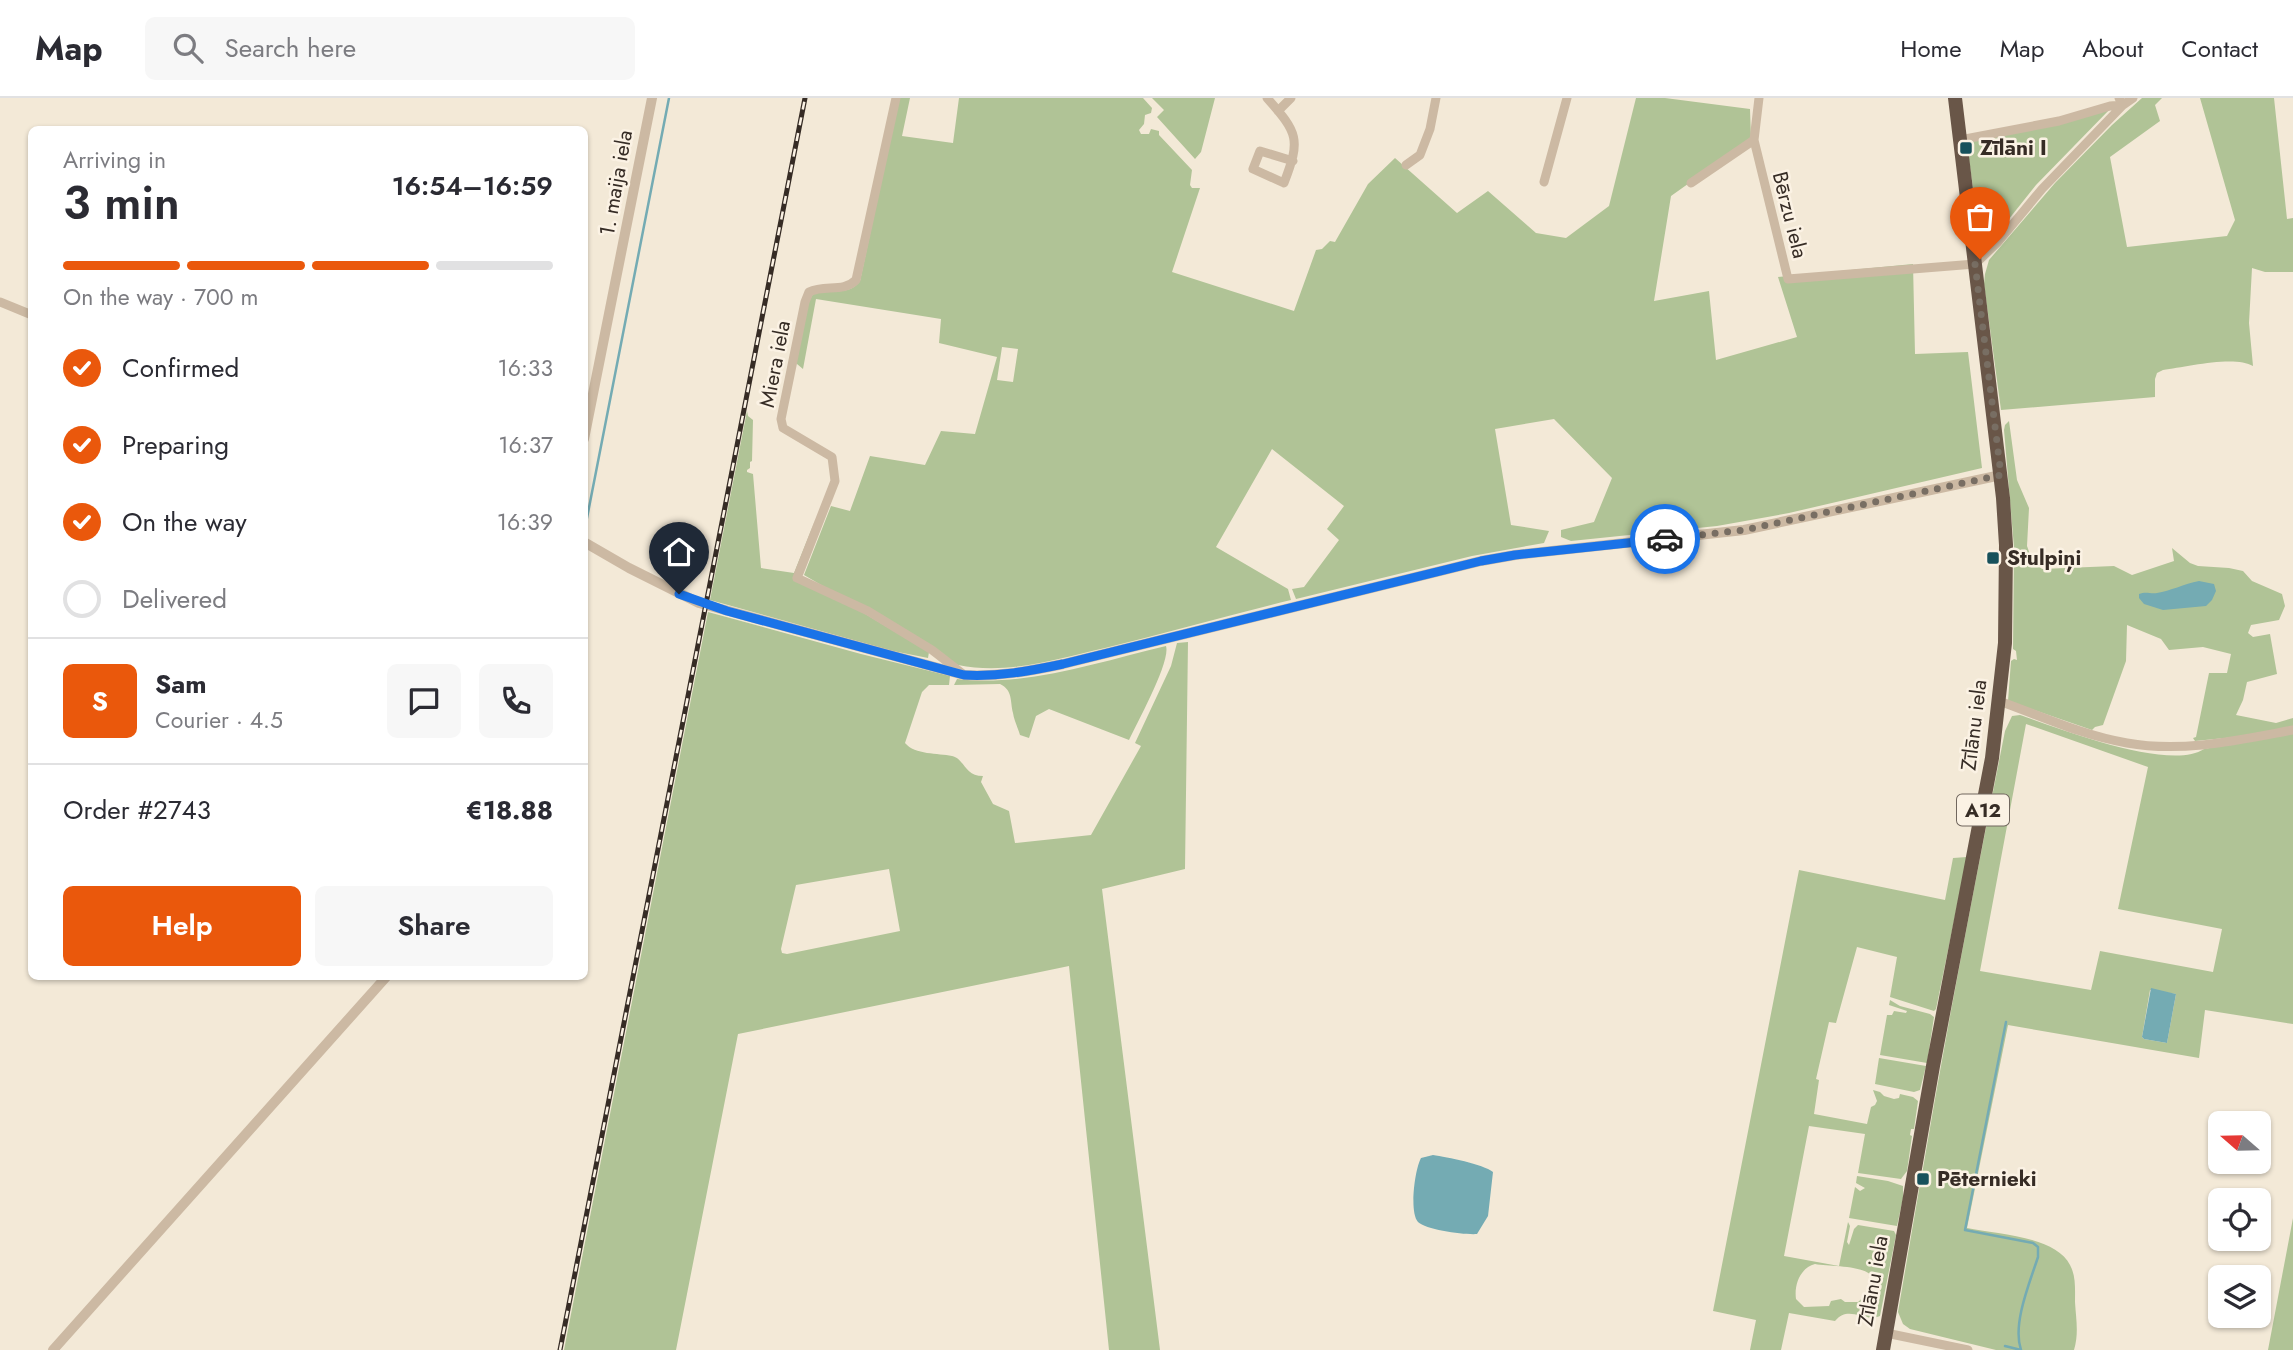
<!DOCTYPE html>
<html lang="en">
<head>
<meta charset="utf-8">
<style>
  :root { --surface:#fff; --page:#f7f7f7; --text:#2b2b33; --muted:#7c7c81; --line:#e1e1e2; --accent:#ea580c }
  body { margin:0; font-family:Jost,sans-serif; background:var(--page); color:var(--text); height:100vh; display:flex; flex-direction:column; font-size:26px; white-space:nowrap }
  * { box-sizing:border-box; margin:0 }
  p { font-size:23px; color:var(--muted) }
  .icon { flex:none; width:38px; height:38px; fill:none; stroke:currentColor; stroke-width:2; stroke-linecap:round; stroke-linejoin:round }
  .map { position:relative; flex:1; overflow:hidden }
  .side { position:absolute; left:28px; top:28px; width:560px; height:854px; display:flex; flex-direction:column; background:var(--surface); border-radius:10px; box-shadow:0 2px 5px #0004 }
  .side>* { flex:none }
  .needle { width:46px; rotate:290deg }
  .controls { position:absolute; left:2208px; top:1013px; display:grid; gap:14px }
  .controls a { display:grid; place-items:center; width:63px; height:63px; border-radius:10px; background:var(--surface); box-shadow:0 2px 5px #0004; font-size:35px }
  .pin { position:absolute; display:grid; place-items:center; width:60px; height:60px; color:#fff; margin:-72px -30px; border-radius:50% 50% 50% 0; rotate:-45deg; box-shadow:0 0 7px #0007 }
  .pin .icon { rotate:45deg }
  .courier { position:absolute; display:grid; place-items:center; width:70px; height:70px; margin:-35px; border:5px solid #1a73e8; border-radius:50%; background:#fff; color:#222; box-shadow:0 2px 9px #0007 }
  .summary em { font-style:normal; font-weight:600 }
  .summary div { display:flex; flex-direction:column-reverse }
  .summary { display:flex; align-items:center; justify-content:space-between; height:119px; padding:0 35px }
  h1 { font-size:46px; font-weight:600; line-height:52px }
  .bar { display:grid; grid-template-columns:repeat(4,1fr); gap:10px 7px; align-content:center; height:84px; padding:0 35px }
  .bar i { height:9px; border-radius:5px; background:var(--line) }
  .bar .on { background:var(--accent) }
  .bar p { grid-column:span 4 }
  .line { display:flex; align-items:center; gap:18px; padding:0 35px; border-top:2px solid var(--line) }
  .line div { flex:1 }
  .round { display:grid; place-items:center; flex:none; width:74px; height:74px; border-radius:10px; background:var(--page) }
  ol { padding:0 35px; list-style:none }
  li { display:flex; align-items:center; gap:21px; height:77px }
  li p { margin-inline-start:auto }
  li .icon { padding:7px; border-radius:50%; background:var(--accent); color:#fff; stroke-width:4 }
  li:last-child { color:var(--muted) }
  li i { width:38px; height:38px; border:4px solid var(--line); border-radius:50% }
  .action { display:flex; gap:14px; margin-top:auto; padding:14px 35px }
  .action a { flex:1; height:80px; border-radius:10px; background:var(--accent); color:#fff; font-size:28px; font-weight:600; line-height:80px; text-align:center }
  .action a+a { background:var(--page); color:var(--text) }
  header { display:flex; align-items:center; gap:42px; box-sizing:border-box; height:98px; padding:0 35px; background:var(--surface); border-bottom:2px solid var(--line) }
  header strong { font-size:33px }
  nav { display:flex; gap:38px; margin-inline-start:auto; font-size:24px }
  .search { width:490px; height:63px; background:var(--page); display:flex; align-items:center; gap:18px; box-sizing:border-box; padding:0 24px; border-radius:10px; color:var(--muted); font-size:26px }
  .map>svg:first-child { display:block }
</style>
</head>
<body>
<header>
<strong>Map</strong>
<div class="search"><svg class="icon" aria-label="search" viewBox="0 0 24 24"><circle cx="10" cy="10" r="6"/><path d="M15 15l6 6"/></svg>Search here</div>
<nav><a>Home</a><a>Map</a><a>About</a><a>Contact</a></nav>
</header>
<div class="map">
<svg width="2293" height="1252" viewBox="0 0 2293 1252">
  <rect width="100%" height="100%" fill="#f3e9d7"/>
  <path fill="#b0c396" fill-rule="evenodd" d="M899 0H910L902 38 953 45 959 0H1143L1152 10 1151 15 1145 17 1144 26 1139 32 1141 36H1149L1151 31 1159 33V37L1192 72 1190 87 1192 90H1200L1172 174 1294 213 1316 152 1322 151 1330 143 1335 144 1368 86 1395 60 1457 115 1488 93 1536 135 1566 140 1609 108 1636 0H1665L1750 11 1751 41 1671 98 1654 203 1709 193 1716 262 1797 239 1778 179 1913 166 1915 256 1968 254 1982 370 1789 415 1717 428 1571 443 1561 439V432L1594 424 1612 380 1554 321 1495 331 1511 427 1549 433 1544 445 1472 458 1296 501 1292 491 1304 489 1339 442 1327 431 1344 408 1272 351 1216 449 1288 491 1291 502C1229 517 1167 535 1105 550 1057 561 1008 577 958 567L804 477 831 408 850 413 870 358 925 367 941 333 975 336 997 259 939 245 941 221 816 201 803 271 797 266 796 262 807 207 813 196C829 190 848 199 860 183ZM1002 249 1018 251 1013 284 997 282Z
    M1152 0H1215L1201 54 1195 61 1157 19 1164 12Z
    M2142 0H2162L2155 7 2160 23 2110 59 2127 149 2227 138 2235 122 2200 0H2274L2287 121 2293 120V174H2265L2252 170 2249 225 2253 268C2235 257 2185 269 2163 272L2157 275 2155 281V299L2001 312 1984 186 1985 176 1989 162 2055 85 2112 27Z
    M2111 10 2036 87 1989 146 1986 148 1981 147 1967 47 1969 44Z
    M747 313 748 318 753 322 752 363 750 364V370L747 372V374L753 376 761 470 794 475 816 420 794 479 852 508 929 554 928 560 893 553 710 502Z
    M2009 323 2017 382 2029 410 2027 448 2032 462 2042 471 2114 468 2132 477 2174 463 2172 450 2190 465 2198 468 2229 470 2243 473 2252 483 2282 496 2285 508 2279 522 2251 527 2248 535 2253 539 2270 536 2277 576 2247 584 2243 602 2236 617 2276 625 2293 620V629L2235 639 2195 643 2193 640 2196 639 2209 575H2227L2231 556 2203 549 2169 552 2161 541 2127 527 2126 563 2103 627 2095 629 2092 632 2008 603 2011 563 2014 561 2017 562 2016 553 2013 551 2014 449 2004 332 2005 327Z
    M708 514 861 556 950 578 949 587H929L922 594 905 645C915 657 938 655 952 658 965 661 964 678 983 678L981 684 993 706 1009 713 1015 745 1091 737 1141 648 1135 645 1171 568 1177 545 1188 544 1185 771 1102 791 1160 1252H1109L1069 868 738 936 676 1252H564ZM889 771 900 833 787 856 782 855 781 851 796 787Z
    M1166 548C1171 563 1137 625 1129 642L1049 611 1036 618 1029 640 1020 637C1018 630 1014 622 1013 615 1010 603 1013 592 1000 586L954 587 957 581C1028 589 1098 564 1166 548Z
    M2020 617C2058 630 2170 674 2204 651L2293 635V926L2205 912 2199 960 2008 927 1967 1130C1996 1136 2056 1138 2070 1167 2076 1178 2075 1191 2075 1204 2076 1221 2079 1235 2074 1252H1996L1910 1231 1903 1226 1898 1214 1920 1086H1923L1925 1077 1922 1076C1947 928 1976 780 2005 633L2012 618ZM2026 626 2148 669 2118 811 2222 831 2213 874 2100 853 2091 892 1980 873ZM2150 892 2176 896 2167 945 2144 941 2142 939Z
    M1967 759 1936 911 1934 913 1890 899 1897 859 1857 849 1836 925 1829 924 1816 981 1819 982 1814 1016 1867 1026 1871 1009 1875 1007 1877 1003 1873 992 1880 994 1884 998 1894 1001 1899 1000 1900 996 1913 999 1918 1003 1914 1031H1911L1910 1037 1912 1038 1907 1073 1901 1081 1858 1075 1865 1036 1809 1028 1784 1158 1839 1168 1848 1124 1850 1128 1847 1144 1849 1147 1854 1131 1858 1127 1894 1133 1896 1137 1880 1218C1864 1225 1849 1206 1835 1223L1789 1215 1781 1252H1750L1756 1222 1713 1213 1799 772 1945 802 1953 760ZM1815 1166C1834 1170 1887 1164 1874 1197L1865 1198 1858 1204H1845L1841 1201 1831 1203 1829 1208 1804 1209 1796 1201C1794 1187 1800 1170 1815 1166Z
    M1890 902 1900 908 1930 916 1934 919 1927 965 1880 957 1887 917H1892L1894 913 1906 915 1907 913 1889 907Z
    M1879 960 1926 968 1920 992 1914 994 1875 986Z
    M1857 1078 1888 1083 1903 1088V1100L1897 1128 1849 1120 1855 1089 1860 1093 1865 1090 1856 1085Z
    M2293 1120V1252H2268Z"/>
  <path fill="#74abb3" d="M2199 483 2214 486 2216 493 2212 502 2206 508 2163 512 2144 506 2139 500V496C2146 493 2150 496 2157 495 2170 493 2184 486 2199 483Z
    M2151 890 2176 896 2167 945 2144 941 2142 939Z
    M1433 1057C1447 1059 1483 1066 1493 1074L1488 1118 1477 1136C1465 1137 1426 1132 1418 1124 1409 1114 1415 1071 1421 1060Z"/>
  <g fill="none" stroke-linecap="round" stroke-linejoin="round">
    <path stroke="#74abb3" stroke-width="2.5" d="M586 425 669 0
      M2006 924 1965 1132 2033 1145 2038 1149V1159C2030 1184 2012 1226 2021 1252
      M2005 1248 2021 1252"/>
    <path stroke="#ccb9a3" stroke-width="9" d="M896 0 856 182C843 195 825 186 809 194L805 204 781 321 783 330 832 359 835 383 797 480 868 513 932 552 963 576
      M1267 0C1298 35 1301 41 1284 85L1253 71 1260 53 1293 63
      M1759 0 1754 42 1788 181 1975 166 1998 144 2042 91 2123 7 2133 0
      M1278 13 1291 0
      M1960 42 2059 23 2110 8 2123 7 2119 0
      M1406 67 1420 57 1430 31 1436 0
      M1544 84 1567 0
      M1691 85 1754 42
      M0 204 32 217
      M1999 603C2041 618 2084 638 2127 645 2183 655 2239 642 2293 632
      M1886 1235 1968 1252"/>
    <path stroke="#ccb9a3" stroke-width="10" d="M584 341 652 0
      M584 444 629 470 699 505 964 577C998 579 1030 573 1063 566L1481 463 1515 457 1744 432 2001 377
      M53 1252 387 878"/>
    <path stroke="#695648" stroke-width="14" d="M1883 1252 1933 968 1992 660 2005 545 2006 447 2003 400 1955 0"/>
    <defs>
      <path id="rail" d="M560 1252 805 0"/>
    </defs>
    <use href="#rail" stroke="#362c25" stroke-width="5"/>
    <use href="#rail" stroke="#fbf2e4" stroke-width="2.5" stroke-dasharray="8" stroke-linecap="butt"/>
  </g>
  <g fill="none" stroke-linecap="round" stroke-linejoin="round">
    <path stroke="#786e63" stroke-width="7" stroke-dasharray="0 12.6" d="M1665 441 1744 432 2001 377 1975 166 1980 161"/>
    <path stroke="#1a73e8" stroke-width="9" d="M679 496 727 513 964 577C998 579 1030 573 1063 566L1481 463 1515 457 1665 441"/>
  </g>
  <g fill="#17515b" stroke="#fbf2e4" stroke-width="2.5">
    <rect x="1959" y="43" width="14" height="14" rx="3.5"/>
    <rect x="1986" y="453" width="14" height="14" rx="3.5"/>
    <rect x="1916" y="1074" width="14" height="14" rx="3.5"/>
  </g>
  <g text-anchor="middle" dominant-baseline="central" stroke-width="5" stroke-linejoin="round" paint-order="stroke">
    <rect fill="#fbf2e4" stroke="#71675e" stroke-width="2" x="1957" y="696.5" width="52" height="31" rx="5"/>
    <g font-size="19" font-weight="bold" fill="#362c25">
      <text x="1983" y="712">A12</text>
    </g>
    <g font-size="21" font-weight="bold" fill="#362c25" stroke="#fbf2e4" text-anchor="start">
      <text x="1980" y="50">Zīlāni I</text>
      <text x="2007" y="460">Stulpiņi</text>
      <text x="1937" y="1081">Pēternieki</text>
    </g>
    <g font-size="21" fill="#362c25" stroke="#fbf2e4">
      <text transform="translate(616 85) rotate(-80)">1. maija iela</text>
      <text transform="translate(1790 117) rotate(76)">Bērzu iela</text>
      <text transform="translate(775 266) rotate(-79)">Miera iela</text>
      <text transform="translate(1974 627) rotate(-83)">Zīlānu iela</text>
      <text transform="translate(1873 1183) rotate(-80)">Zīlānu iela</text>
    </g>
  </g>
</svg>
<div class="controls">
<a><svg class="needle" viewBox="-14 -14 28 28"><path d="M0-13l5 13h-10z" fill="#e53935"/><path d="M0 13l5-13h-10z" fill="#7c7c81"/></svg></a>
<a><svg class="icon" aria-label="locate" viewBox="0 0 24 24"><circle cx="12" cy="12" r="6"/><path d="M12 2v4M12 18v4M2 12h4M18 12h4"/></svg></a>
<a><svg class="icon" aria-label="layers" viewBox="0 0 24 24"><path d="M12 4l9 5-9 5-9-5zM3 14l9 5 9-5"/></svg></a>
</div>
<div class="pin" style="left:1980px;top:161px;background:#ea580c"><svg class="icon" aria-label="bag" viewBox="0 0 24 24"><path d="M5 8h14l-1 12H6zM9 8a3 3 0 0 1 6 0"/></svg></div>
<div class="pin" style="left:679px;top:496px;background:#1f2937"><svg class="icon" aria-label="home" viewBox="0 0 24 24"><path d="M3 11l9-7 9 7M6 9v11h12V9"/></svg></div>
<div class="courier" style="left:1665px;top:441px"><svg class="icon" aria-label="car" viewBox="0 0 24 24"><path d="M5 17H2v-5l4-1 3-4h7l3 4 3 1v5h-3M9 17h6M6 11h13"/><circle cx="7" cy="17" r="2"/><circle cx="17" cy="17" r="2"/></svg></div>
<section class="side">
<div class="summary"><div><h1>3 min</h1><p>Arriving in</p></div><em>16:54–16:59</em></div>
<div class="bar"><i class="on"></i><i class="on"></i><i class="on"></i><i></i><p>On the way · 700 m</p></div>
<ol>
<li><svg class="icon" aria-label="check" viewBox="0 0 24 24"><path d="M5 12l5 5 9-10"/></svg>Confirmed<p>16:33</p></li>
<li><svg class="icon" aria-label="check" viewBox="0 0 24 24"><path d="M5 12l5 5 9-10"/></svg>Preparing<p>16:37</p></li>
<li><svg class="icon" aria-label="check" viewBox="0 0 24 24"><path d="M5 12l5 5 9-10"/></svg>On the way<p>16:39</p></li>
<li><i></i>Delivered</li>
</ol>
<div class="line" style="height:126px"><b class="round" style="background:var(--accent);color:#fff">S</b><div><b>Sam</b><p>Courier · 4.5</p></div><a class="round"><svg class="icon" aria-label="chat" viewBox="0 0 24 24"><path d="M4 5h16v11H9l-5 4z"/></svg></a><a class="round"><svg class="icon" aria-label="phone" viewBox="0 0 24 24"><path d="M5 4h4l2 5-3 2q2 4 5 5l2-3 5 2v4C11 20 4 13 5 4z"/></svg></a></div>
<div class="line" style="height:91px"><div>Order #2743</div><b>€18.88</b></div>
<div class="action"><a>Help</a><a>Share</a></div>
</section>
</div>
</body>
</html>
